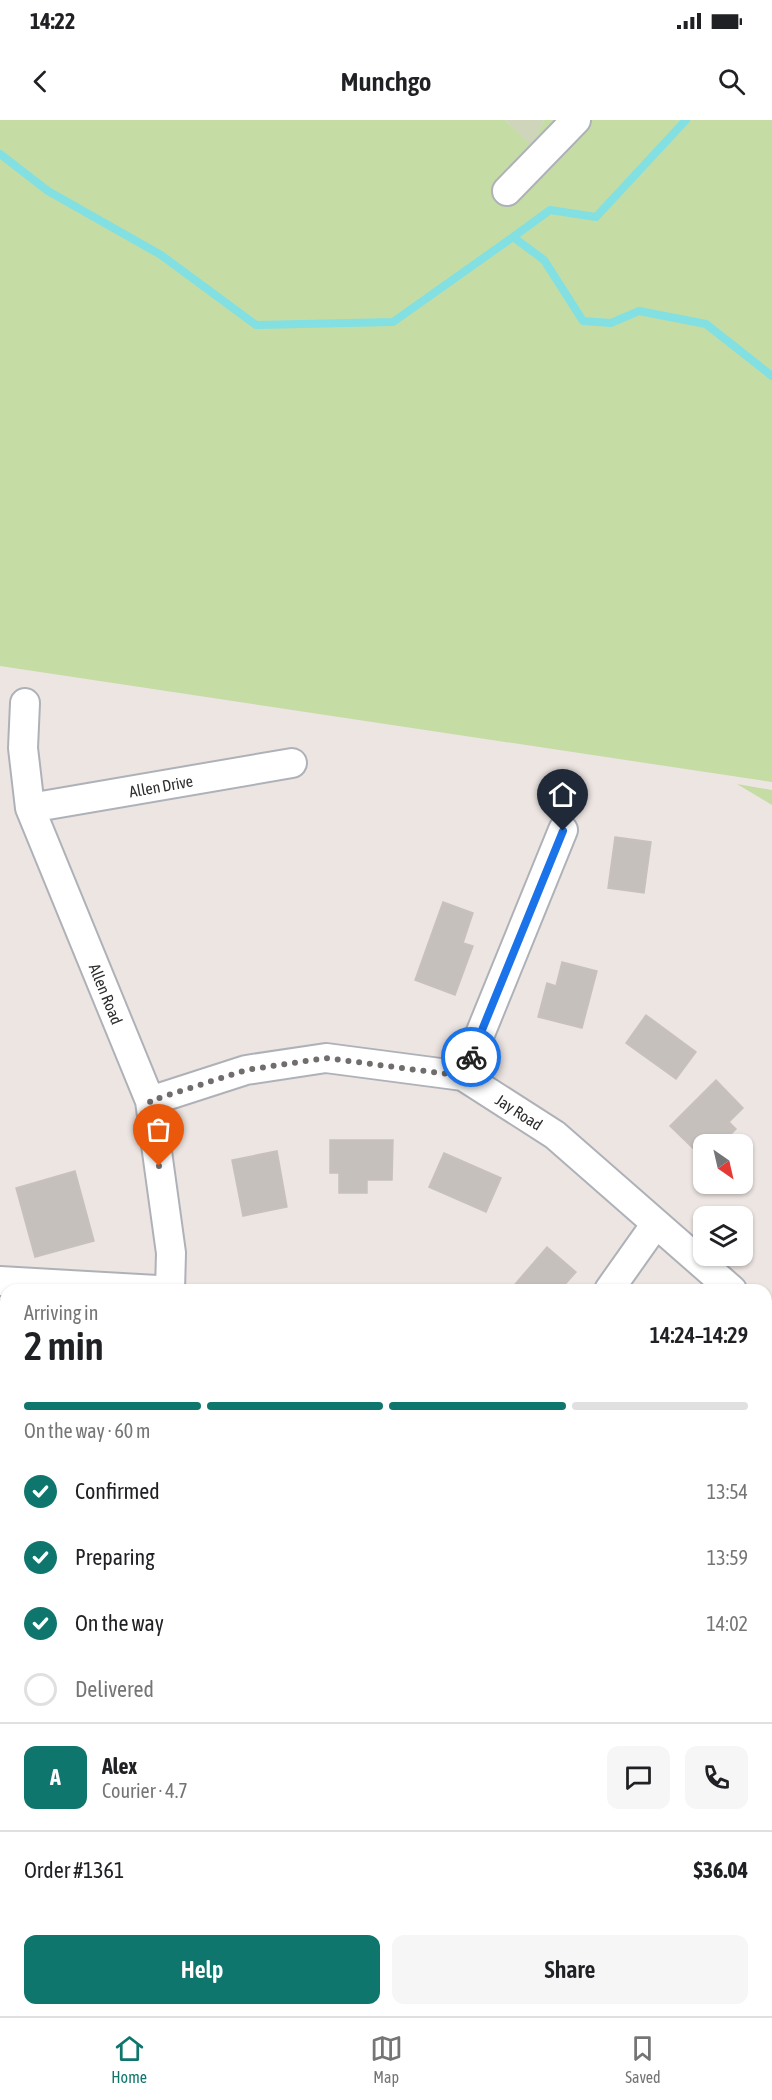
<!DOCTYPE html>
<html lang="en">
<head>
<meta charset="utf-8">
<style>
  :root { --surface:#fff; --page:#f6f6f6; --text:#202124; --muted:#757577; --line:#e0e0e0; --accent:#0f766e }
  body { margin:0; font-family:"Asap Condensed",sans-serif; background:var(--page); color:var(--text); height:100vh; display:flex; flex-direction:column; font-size:22px; white-space:nowrap }
  * { box-sizing:border-box; margin:0 }
  p { font-size:20px; color:var(--muted) }
  .icon { flex:none; width:33px; height:33px; fill:none; stroke:currentColor; stroke-width:2; stroke-linecap:round; stroke-linejoin:round }
  .map { position:relative; flex:1; overflow:hidden }
  .details { position:absolute; left:0px; top:1164px; width:772px; height:732px; display:flex; flex-direction:column; background:var(--surface); border-radius:18px 18px 0 0; box-shadow:0 2px 4px #0004 }
  .details>* { flex:none }
  .needle { width:39px; rotate:146deg }
  .buttons { position:absolute; left:693px; top:1014px; display:grid; gap:12px }
  .buttons a { display:grid; place-items:center; width:60px; height:60px; border-radius:12px; background:var(--surface); box-shadow:0 2px 4px #0004; font-size:30px }
  .pin { position:absolute; display:grid; place-items:center; width:51px; height:51px; color:#fff; margin:-62px -26px; border-radius:50% 50% 50% 0; rotate:-45deg; box-shadow:0 0 6px #0007 }
  .pin .icon { rotate:45deg }
  .courier { position:absolute; display:grid; place-items:center; width:60px; height:60px; margin:-30px; border:4px solid #1a73e8; border-radius:50%; background:#fff; color:#222; box-shadow:0 2px 8px #0007 }
  .headline em { font-style:normal; font-weight:600 }
  .headline div { display:flex; flex-direction:column-reverse }
  .headline { display:flex; align-items:center; justify-content:space-between; height:102px; padding:0 24px }
  h1 { font-size:39px; font-weight:600; line-height:45px }
  .bar { display:grid; grid-template-columns:repeat(4,1fr); gap:9px 6px; align-content:center; height:72px; padding:0 24px }
  .bar i { height:8px; border-radius:4px; background:var(--line) }
  .bar .selected { background:var(--accent) }
  .bar p { grid-column:span 4 }
  .line { display:flex; align-items:center; gap:15px; padding:0 24px; border-top:2px solid var(--line) }
  .line div { flex:1 }
  .round { display:grid; place-items:center; flex:none; width:63px; height:63px; border-radius:12px; background:var(--page) }
  ol { padding:0 24px; list-style:none }
  li { display:flex; align-items:center; gap:18px; height:66px }
  li p { margin-inline-start:auto }
  li .icon { padding:6px; border-radius:50%; background:var(--accent); color:#fff; stroke-width:4 }
  li:last-child { color:var(--muted) }
  li i { width:33px; height:33px; border:3px solid var(--line); border-radius:50% }
  .action { display:flex; gap:12px; margin-top:auto; padding:12px 24px }
  .action a { flex:1; height:69px; border-radius:12px; background:var(--accent); color:#fff; font-size:24px; font-weight:600; line-height:69px; text-align:center }
  .action a+a { background:var(--page); color:var(--text) }
  .status { display:flex; justify-content:space-between; align-items:center; height:42px; padding:0 30px; background:var(--surface); direction:ltr }
  .status svg { height:16px; fill:currentColor }
  header { display:flex; justify-content:space-between; align-items:center; height:78px; padding:0 24px; background:var(--surface); font-size:27px; font-weight:600 }
  .tab-bar { display:flex; justify-content:space-around; align-items:center; height:84px; border-top:2px solid var(--line); background:var(--surface); font-size:16px; color:var(--muted) }
  .tab-bar a { display:grid; justify-items:center; gap:3px }
  .tab-bar .selected { color:var(--accent) }
  .map>svg:first-child { display:block }
</style>
</head>
<body>
<div class="status"><b>14:22</b><svg viewBox="0 0 49 12"><path d="M0 12V9h3v3zM5 12V6h3v6zM10 12V3h3v9zM15 12V0h3v12zM26 1h20v11H26zM47 4h2v5h-2z"/></svg></div>
<header><svg class="icon" aria-label="back" viewBox="0 0 24 24"><path d="M15 5l-7 7 7 7"/></svg>Munchgo<svg class="icon" aria-label="search" viewBox="0 0 24 24"><circle cx="10" cy="10" r="6"/><path d="M15 15l6 6"/></svg></header>
<div class="map">
<svg width="772" height="1896" viewBox="0 0 772 1896">
  <rect width="100%" height="100%" fill="#ede5e2"/>
  <path fill="#c5dda5" d="M0 0H505L532 25 544 0H772V662L0 546Z
    M737 664 772 670V685Z"/>
  <path fill="#ced5bb" d="M505 0H544L532 26Z"/>
  <g fill="none" stroke-linecap="round" stroke-linejoin="round">
    <path stroke="#82dfe2" stroke-width="8" d="M0 34 48 71 161 135 256 205 393 202 513 117 544 140 583 201 611 203 639 191 706 204 772 256
      M513 117 550 90 596 97 686 0"/>
  </g>
  <path fill="#c6c0bd" stroke="#c8c1bb" stroke-width="1.5" d="M615 717 651 722 644 773 608 768Z
    M443 782 473 793 463 823 473 826 455 875 415 860Z
    M562 842 597 851 582 908 538 897 547 863 556 866Z
    M646 895 696 932 676 959 626 923Z
    M716 960 743 988 729 1002 736 1009 721 1024H704V1039L670 1006Z
    M330 1020H393L392 1060H367V1073H339V1053H330Z
    M277 1031 287 1087 243 1096 232 1040Z
    M444 1033 501 1058 486 1092 429 1067Z
    M75 1051 94 1121 35 1137 16 1068Z
    M547 1127 576 1152 560 1170H510Z
    M0 1361 6 1362V1394L0 1393Z
    M0 1561 6 1562V1634L0 1633Z"/>
  <g fill="none" stroke-linecap="round" stroke-linejoin="round">
    <defs>
      <path id="minor" d="M507 71 576 0
        M25 583 23 628 30 688 150 981 171 1133 170 1170
        M30 688 292 643
        M463 956 563 710
        M150 981 246 950 326 938 463 956 555 1015 732 1170
        M0 1161 157 1170
        M609 1170 655 1105
        M766 1197 772 1200
        M0 1472 6 1473
        M524 1896V1890"/>
    </defs>
    <use href="#minor" stroke="#aeb2b8" stroke-width="32"/>
    <use href="#minor" stroke="#fff" stroke-width="28"/>
  </g>
  <g fill="none" stroke-linecap="round" stroke-linejoin="round">
    <path stroke="#706d6c" stroke-width="6" stroke-dasharray="0 10.8" d="M159 1046 150 981 246 950 326 938 463 956 471 937"/>
    <path stroke="#1a73e8" stroke-width="8" d="M471 937 563 711"/>
  </g>
  <g text-anchor="middle" dominant-baseline="central" stroke-width="4.5" stroke-linejoin="round" paint-order="stroke">
    <g font-size="16" fill="#2d2d2d" stroke="#fff">
      <text transform="translate(161 666) rotate(-10)">Allen Drive</text>
      <text transform="translate(106 874) rotate(68)">Allen Road</text>
      <text transform="translate(519 992) rotate(33)">Jay Road</text>
    </g>
  </g>
</svg>
<div class="buttons">
<a><svg class="needle" viewBox="-14 -14 28 28"><path d="M0-13l5 13h-10z" fill="#e53935"/><path d="M0 13l5-13h-10z" fill="#757577"/></svg></a>
<a><svg class="icon" aria-label="layers" viewBox="0 0 24 24"><path d="M12 4l9 5-9 5-9-5zM3 14l9 5 9-5"/></svg></a>
</div>
<div class="pin" style="left:159px;top:1046px;background:#ea580c"><svg class="icon" aria-label="bag" viewBox="0 0 24 24"><path d="M5 8h14l-1 12H6zM9 8a3 3 0 0 1 6 0"/></svg></div>
<div class="pin" style="left:563px;top:711px;background:#1f2937"><svg class="icon" aria-label="home" viewBox="0 0 24 24"><path d="M3 11l9-7 9 7M6 9v11h12V9"/></svg></div>
<div class="courier" style="left:471px;top:937px"><svg class="icon" aria-label="bike" viewBox="0 0 24 24"><circle cx="6" cy="16" r="4"/><circle cx="18" cy="16" r="4"/><path d="M6 16l4-8h5l3 8M10 8l3 8H6M13 5h3"/></svg></div>
<section class="details">
<div class="headline"><div><h1>2 min</h1><p>Arriving in</p></div><em>14:24–14:29</em></div>
<div class="bar"><i class="selected"></i><i class="selected"></i><i class="selected"></i><i></i><p>On the way · 60 m</p></div>
<ol>
<li><svg class="icon" aria-label="check" viewBox="0 0 24 24"><path d="M5 12l5 5 9-10"/></svg>Confirmed<p>13:54</p></li>
<li><svg class="icon" aria-label="check" viewBox="0 0 24 24"><path d="M5 12l5 5 9-10"/></svg>Preparing<p>13:59</p></li>
<li><svg class="icon" aria-label="check" viewBox="0 0 24 24"><path d="M5 12l5 5 9-10"/></svg>On the way<p>14:02</p></li>
<li><i></i>Delivered</li>
</ol>
<div class="line" style="height:108px"><b class="round" style="background:var(--accent);color:#fff">A</b><div><b>Alex</b><p>Courier · 4.7</p></div><a class="round"><svg class="icon" aria-label="chat" viewBox="0 0 24 24"><path d="M4 5h16v11H9l-5 4z"/></svg></a><a class="round"><svg class="icon" aria-label="phone" viewBox="0 0 24 24"><path d="M5 4h4l2 5-3 2q2 4 5 5l2-3 5 2v4C11 20 4 13 5 4z"/></svg></a></div>
<div class="line" style="height:78px"><div>Order #1361</div><b>$36.04</b></div>
<div class="action"><a>Help</a><a>Share</a></div>
</section>
</div>
<nav class="tab-bar">
<a class="selected"><svg class="icon" aria-label="home" viewBox="0 0 24 24"><path d="M3 11l9-7 9 7M6 9v11h12V9"/></svg>Home</a>
<a><svg class="icon" aria-label="map" viewBox="0 0 24 24"><path d="M3 6l6-2 6 2 6-2v14l-6 2-6-2-6 2zM9 4v14M15 6v14"/></svg>Map</a>
<a><svg class="icon" aria-label="saved" viewBox="0 0 24 24"><path d="M7 4h10v16l-5-4-5 4z"/></svg>Saved</a>
</nav>
</body>
</html>
